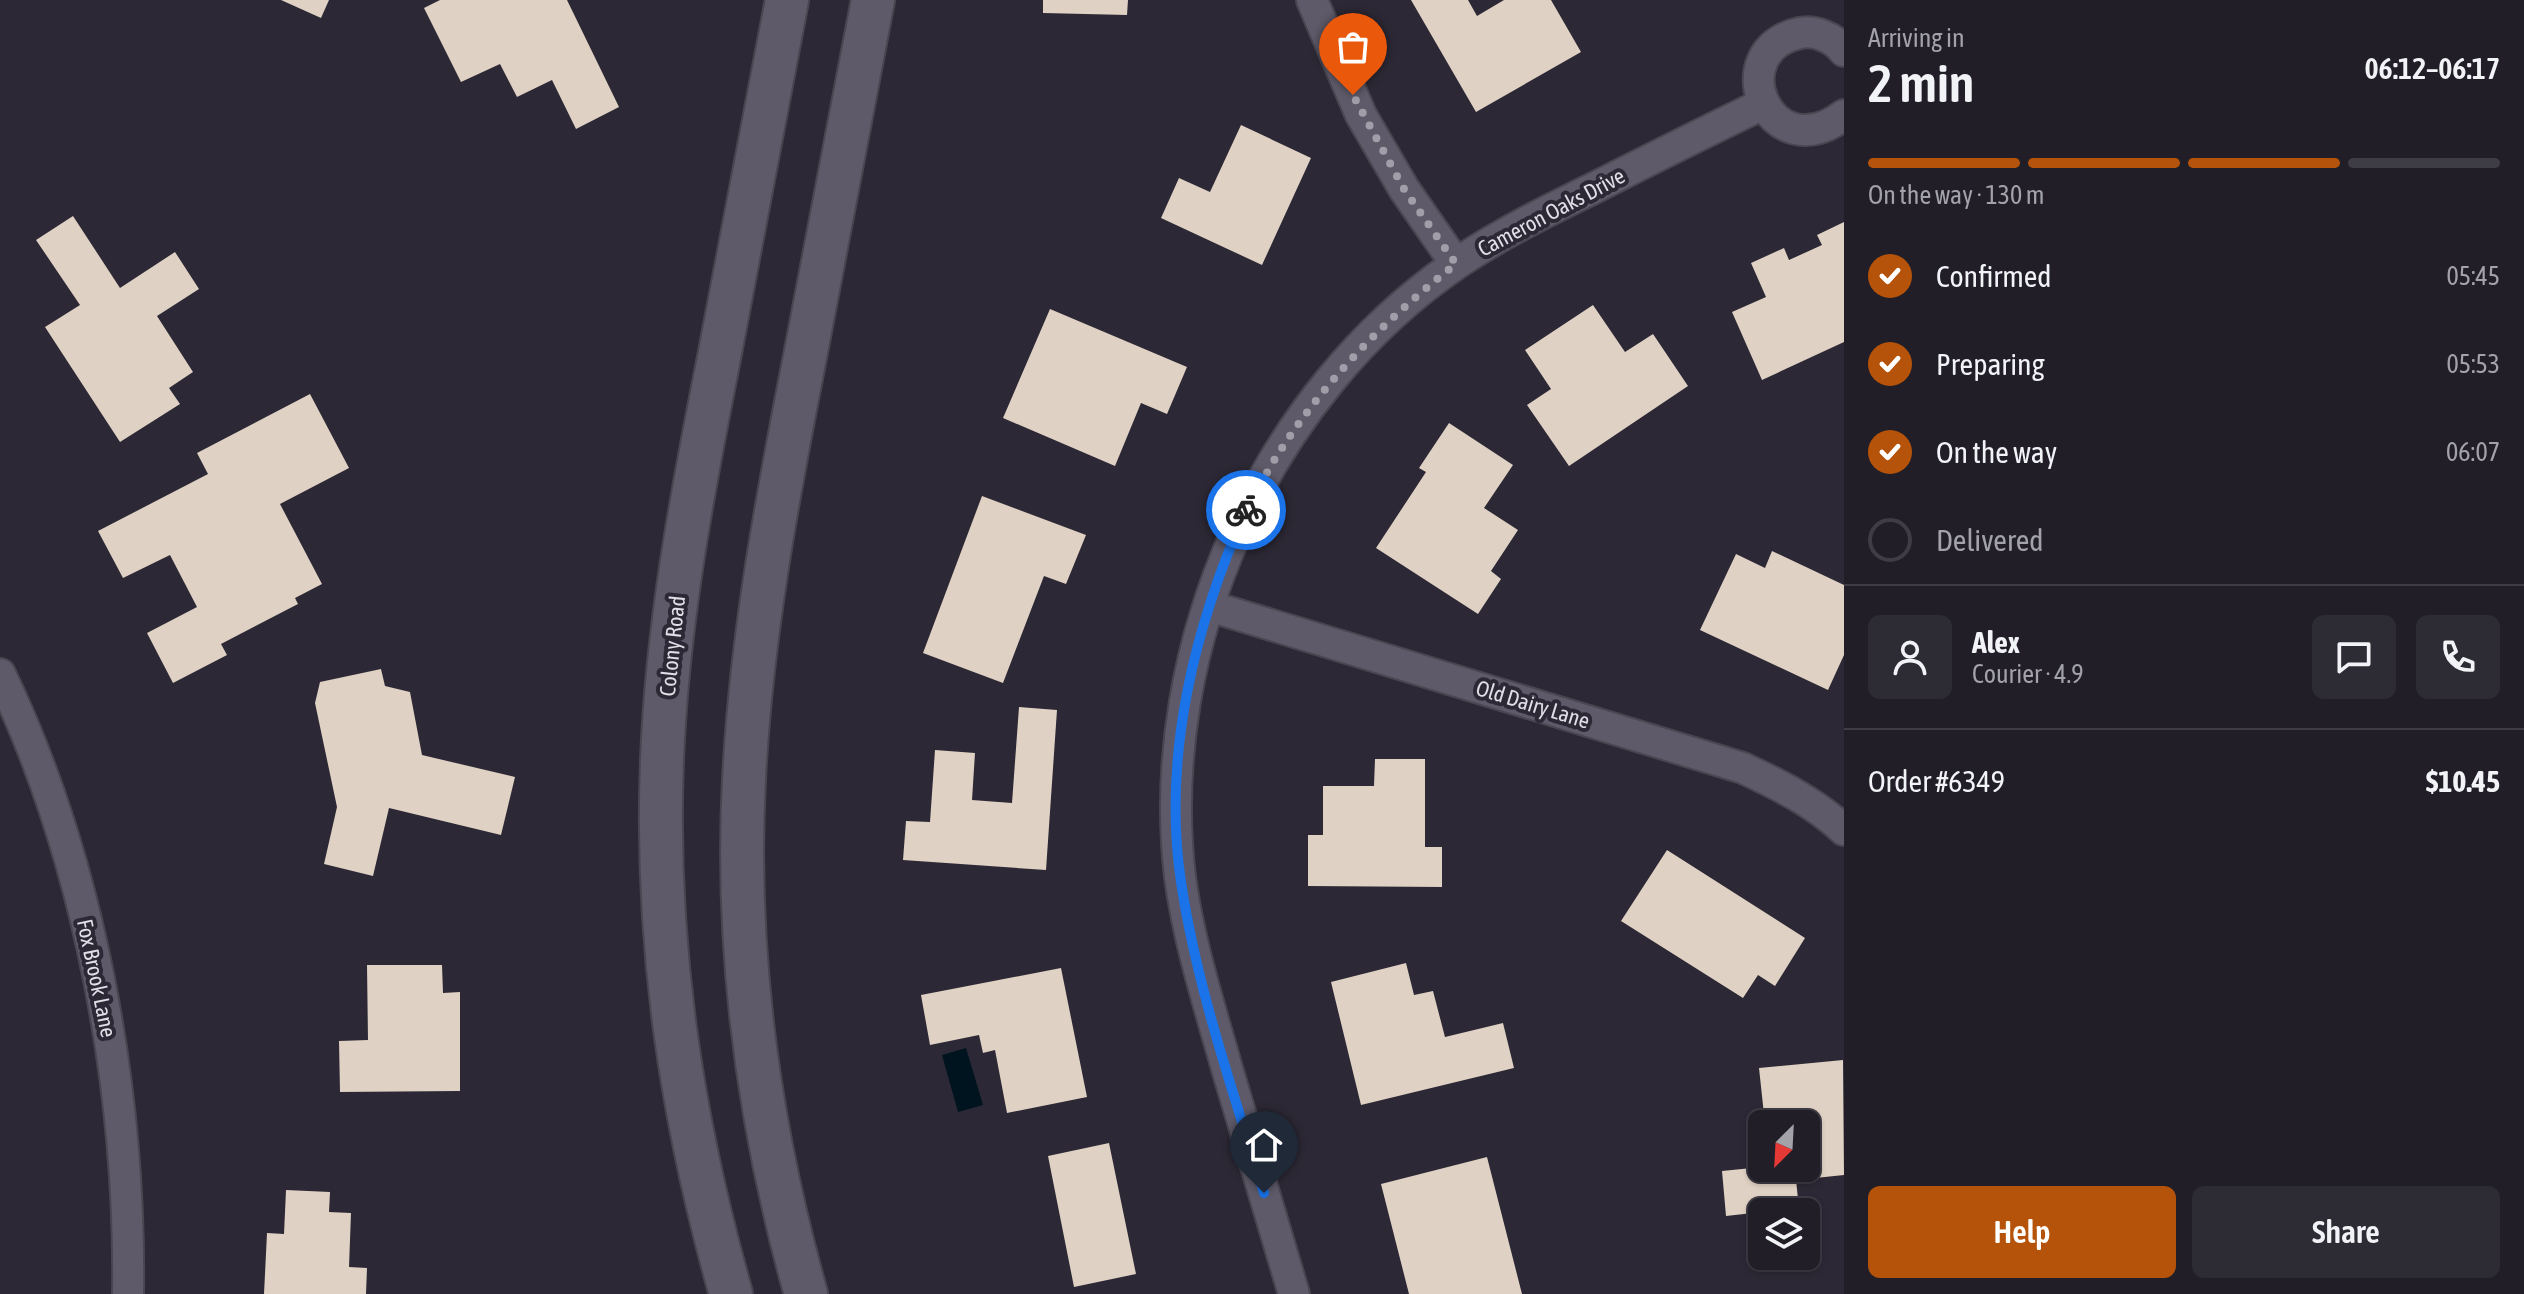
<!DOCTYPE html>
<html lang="en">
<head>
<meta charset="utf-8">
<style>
  :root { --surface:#211e28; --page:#2d2b34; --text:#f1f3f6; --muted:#a2a2a8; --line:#3e3c45; --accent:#b45309 }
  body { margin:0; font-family:"Asap Condensed",sans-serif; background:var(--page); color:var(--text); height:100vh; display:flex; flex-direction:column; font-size:30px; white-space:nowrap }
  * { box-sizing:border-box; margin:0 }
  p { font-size:26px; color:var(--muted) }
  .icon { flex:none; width:44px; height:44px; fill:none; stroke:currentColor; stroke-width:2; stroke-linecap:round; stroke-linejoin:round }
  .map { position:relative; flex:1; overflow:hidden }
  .side { display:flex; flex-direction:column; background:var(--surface); width:680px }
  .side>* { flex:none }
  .needle { width:52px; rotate:204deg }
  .buttons { position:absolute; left:1748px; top:1110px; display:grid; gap:16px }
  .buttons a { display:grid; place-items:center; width:72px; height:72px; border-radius:12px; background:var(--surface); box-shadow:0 2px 6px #0004,0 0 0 2px var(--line); font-size:40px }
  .pin { position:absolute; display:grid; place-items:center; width:68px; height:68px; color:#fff; margin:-82px -34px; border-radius:50% 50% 50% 0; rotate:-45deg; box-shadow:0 0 8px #0007 }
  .pin .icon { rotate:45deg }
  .courier { position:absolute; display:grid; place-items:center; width:80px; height:80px; margin:-40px; border:6px solid #1a73e8; border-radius:50%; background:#fff; color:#222; box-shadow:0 2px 10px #0007 }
  .summary em { font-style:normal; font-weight:600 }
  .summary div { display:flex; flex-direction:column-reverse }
  .summary { display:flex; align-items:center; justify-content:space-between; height:136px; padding:0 24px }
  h1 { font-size:52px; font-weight:600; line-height:60px }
  .bar { display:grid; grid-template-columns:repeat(4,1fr); gap:12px 8px; align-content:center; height:96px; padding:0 24px }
  .bar i { height:10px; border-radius:6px; background:var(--line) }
  .bar .selected { background:var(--accent) }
  .bar p { grid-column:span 4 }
  .line { display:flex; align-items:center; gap:20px; padding:0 24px; border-top:2px solid var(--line) }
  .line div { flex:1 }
  .round { display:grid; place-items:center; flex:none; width:84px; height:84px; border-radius:12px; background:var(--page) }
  ol { padding:0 24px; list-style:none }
  li { display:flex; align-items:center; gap:24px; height:88px }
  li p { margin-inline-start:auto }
  li .icon { padding:8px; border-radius:50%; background:var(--accent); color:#fff; stroke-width:4 }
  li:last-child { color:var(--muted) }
  li i { width:44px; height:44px; border:4px solid var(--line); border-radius:50% }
  .action { display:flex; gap:16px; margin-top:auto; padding:16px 24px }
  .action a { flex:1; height:92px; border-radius:12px; background:var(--accent); color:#fff; font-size:32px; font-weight:600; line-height:92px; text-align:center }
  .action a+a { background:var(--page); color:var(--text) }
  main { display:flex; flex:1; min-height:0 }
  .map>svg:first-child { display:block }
</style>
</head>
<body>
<main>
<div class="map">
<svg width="1844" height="1294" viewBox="0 0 1844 1294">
  <rect width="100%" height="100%" fill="#2c2835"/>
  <path fill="#001420" d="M966 1048 983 1105 958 1112 942 1055Z"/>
  <path fill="#dfd1c3" d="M281 0H329L321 18Z
    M440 0H567L619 107 576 129 552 80 517 97 500 64 461 82 424 8Z
    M1043 0H1128L1127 15 1043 13Z
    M1411 0H1468L1477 16 1504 0H1551L1581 52 1476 112Z
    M1241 125 1311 158 1262 265 1161 218 1179 178 1210 192Z
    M73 216 120 288 175 252 199 289 157 316 193 372 169 388 180 404 120 442 45 327 80 305 36 240Z
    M1844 222V342L1762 380 1732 312 1766 297 1751 263 1784 248 1789 260 1822 245 1817 235Z
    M1593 305 1625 352 1653 334 1688 386 1569 466 1527 405 1551 389 1525 350Z
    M1050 309 1187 367 1167 414 1141 403 1115 466 1003 418Z
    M310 394 349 468 280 504 322 584 295 598 298 604 221 644 227 655 173 683 147 633 197 607 170 555 123 578 98 531 208 474 197 453Z
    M1449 423 1513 465 1484 508 1518 530 1491 571 1501 579 1478 614 1376 548 1426 472 1419 468Z
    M982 496 1086 535 1066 584 1044 576 1003 683 923 653Z
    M1772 551 1844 585V655L1828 690 1700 630 1736 554 1765 568Z
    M381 669 385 686 410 692 422 755 515 777 501 835 389 808 373 876 324 864 337 807 315 703 320 682Z
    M1019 707 1057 710 1046 870 903 860 906 821 930 822 935 750 975 753 972 800 1012 803Z
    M1375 759H1425V847H1442V887L1308 886V835H1323V786H1374Z
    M1667 850 1805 938 1775 986 1758 975 1743 998 1621 921Z
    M1406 963 1414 995 1433 991 1445 1037 1503 1023 1514 1068 1361 1105 1331 982Z
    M367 965H442L443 993 460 992V1091L340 1092 339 1041 368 1040Z
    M1061 968 1087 1097 1007 1113 995 1050 983 1053 979 1035 930 1045 921 995Z
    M1843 1060 1844 1175 1796 1180 1799 1208 1726 1216 1722 1171 1762 1167 1806 1168V1124H1765L1759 1068Z
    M1109 1143 1136 1274 1074 1287 1048 1156Z
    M1487 1157 1522 1294H1409L1381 1184Z
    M286 1190 330 1192 329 1212 351 1213 349 1267 367 1268 366 1294H264L267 1233 284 1234Z"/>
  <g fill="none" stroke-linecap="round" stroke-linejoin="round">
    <defs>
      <path id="street" d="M1312 0 1361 115 1404 189 1456 264
        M1844 51C1834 38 1816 30 1800 33 1720 50 1768 172 1844 115
        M1209 606 1743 768C1779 785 1814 802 1844 830
        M0 674C89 859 131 1090 128 1294
        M1294 1294C1272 1220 1250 1146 1228 1072 1210 1008 1189 944 1180 877 1153 646 1265 393 1459 262 1502 233 1549 210 1596 187 1651 159 1707 131 1763 104"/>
      <path id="secondary" d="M731 1294C681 1117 655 945 662 760 667 627 692 494 718 363 741 242 764 121 787 0
        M806 1294C759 1127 735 953 744 779 751 639 777 500 804 362 827 242 850 121 873 0"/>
    </defs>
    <use href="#street" stroke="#494651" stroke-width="34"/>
    <use href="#secondary" stroke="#494651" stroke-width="46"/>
    <use href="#street" stroke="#5e5a69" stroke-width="30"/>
    <use href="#secondary" stroke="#5e5a69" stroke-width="42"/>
  </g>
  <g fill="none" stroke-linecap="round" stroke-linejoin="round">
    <path stroke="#a19ea9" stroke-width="8" stroke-dasharray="0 14.4" d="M1246 510C1253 495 1262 482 1270 467 1319 386 1382 322 1456 264L1404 189 1353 95"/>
    <path stroke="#1a73e8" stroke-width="10" d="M1246 510C1195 625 1162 756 1181 882 1197 988 1233 1091 1264 1193"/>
  </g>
  <g text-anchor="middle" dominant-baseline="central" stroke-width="8" stroke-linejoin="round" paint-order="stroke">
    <g font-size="22" fill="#e0dee7" stroke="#2c2835">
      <text transform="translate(1551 212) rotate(-28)">Cameron Oaks Drive</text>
      <text transform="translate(672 646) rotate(-84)">Colony Road</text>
      <text transform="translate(1533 704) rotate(17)">Old Dairy Lane</text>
      <text transform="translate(97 978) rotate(78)">Fox Brook Lane</text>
    </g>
  </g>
</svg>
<div class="buttons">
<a><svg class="needle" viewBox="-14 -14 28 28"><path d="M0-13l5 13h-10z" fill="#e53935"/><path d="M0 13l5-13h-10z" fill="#a2a2a8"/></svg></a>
<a><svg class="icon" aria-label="layers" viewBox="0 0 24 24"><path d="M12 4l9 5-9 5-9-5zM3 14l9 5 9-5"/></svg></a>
</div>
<div class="pin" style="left:1353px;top:95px;background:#ea580c"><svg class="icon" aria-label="bag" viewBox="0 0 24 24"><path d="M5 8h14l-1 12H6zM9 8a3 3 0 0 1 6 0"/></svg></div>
<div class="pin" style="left:1264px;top:1193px;background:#1f2937"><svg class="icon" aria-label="home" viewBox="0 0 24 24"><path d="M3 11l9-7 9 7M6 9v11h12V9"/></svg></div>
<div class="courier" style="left:1246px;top:510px"><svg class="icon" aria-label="bike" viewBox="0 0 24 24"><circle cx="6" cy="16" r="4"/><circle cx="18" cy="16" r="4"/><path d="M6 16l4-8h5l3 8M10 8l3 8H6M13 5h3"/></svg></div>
</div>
<section class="side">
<div class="summary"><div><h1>2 min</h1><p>Arriving in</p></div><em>06:12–06:17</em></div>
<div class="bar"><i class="selected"></i><i class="selected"></i><i class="selected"></i><i></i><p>On the way · 130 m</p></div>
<ol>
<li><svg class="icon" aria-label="check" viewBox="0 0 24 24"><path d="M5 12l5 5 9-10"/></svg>Confirmed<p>05:45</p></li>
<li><svg class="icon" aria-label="check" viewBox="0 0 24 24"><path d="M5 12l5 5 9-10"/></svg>Preparing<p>05:53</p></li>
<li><svg class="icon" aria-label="check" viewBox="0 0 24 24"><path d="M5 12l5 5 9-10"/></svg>On the way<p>06:07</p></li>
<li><i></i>Delivered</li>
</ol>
<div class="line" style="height:144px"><a class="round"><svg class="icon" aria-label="person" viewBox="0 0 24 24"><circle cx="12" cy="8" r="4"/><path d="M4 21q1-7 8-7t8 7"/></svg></a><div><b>Alex</b><p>Courier · 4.9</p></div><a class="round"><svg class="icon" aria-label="chat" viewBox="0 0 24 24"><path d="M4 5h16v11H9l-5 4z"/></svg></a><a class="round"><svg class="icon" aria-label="phone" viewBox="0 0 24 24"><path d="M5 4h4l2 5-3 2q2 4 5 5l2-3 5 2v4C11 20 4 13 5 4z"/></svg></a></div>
<div class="line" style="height:104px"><div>Order #6349</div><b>$10.45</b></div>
<div class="action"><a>Help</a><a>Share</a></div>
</section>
</main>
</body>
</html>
